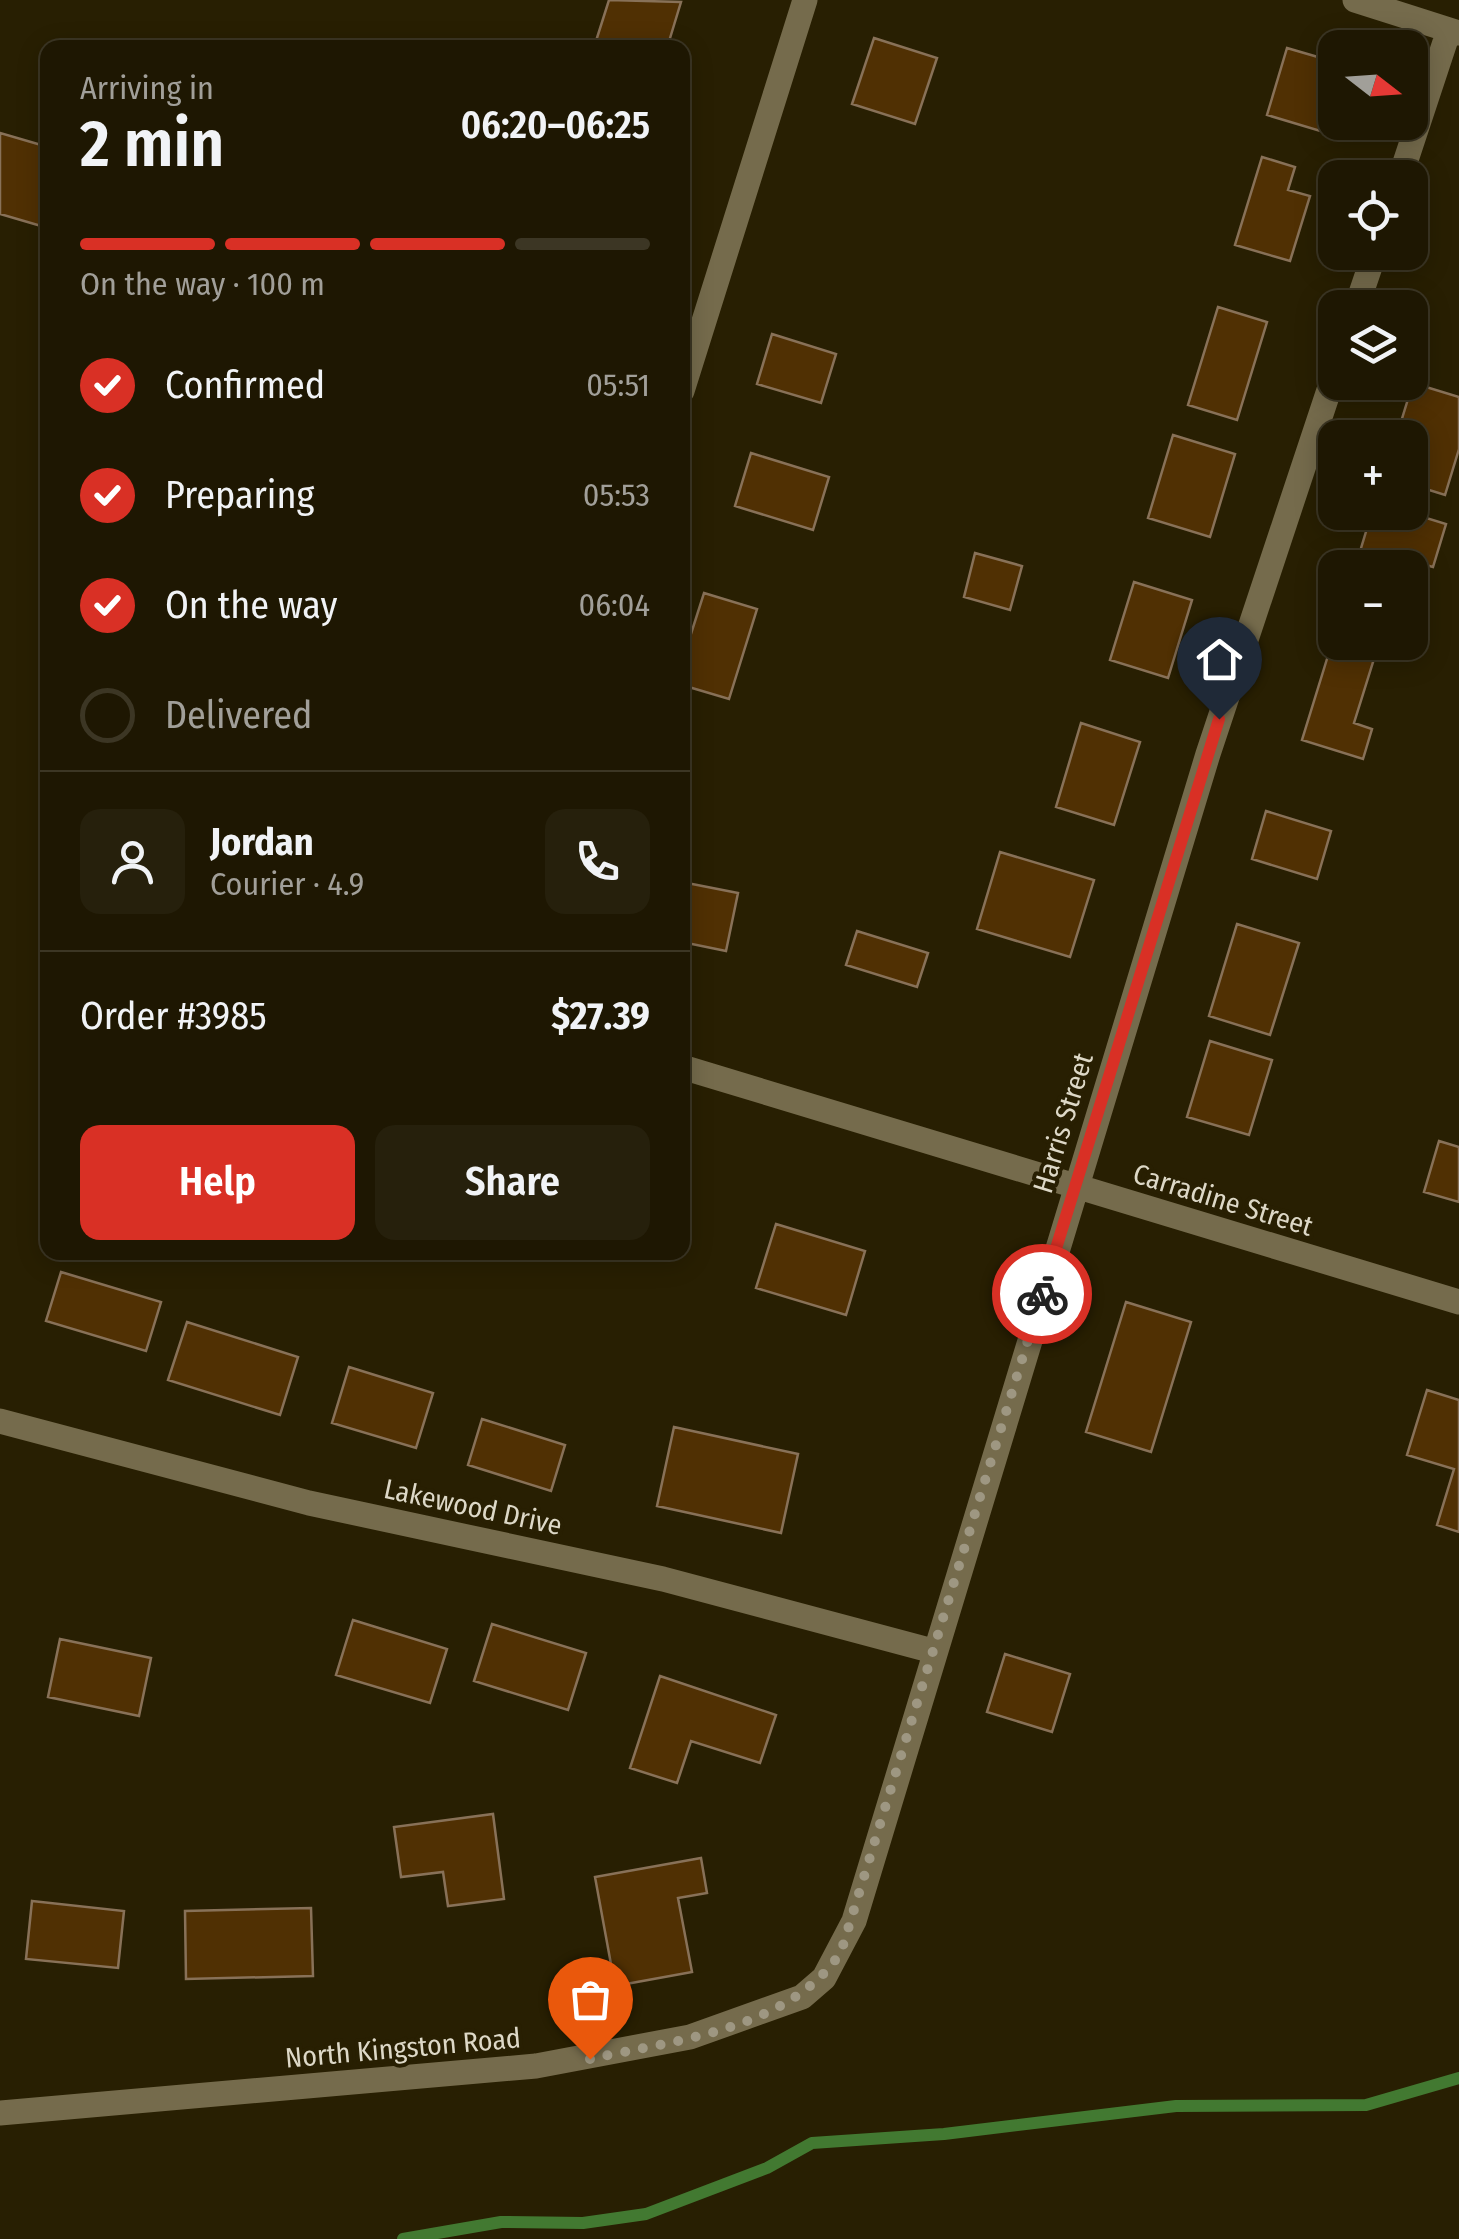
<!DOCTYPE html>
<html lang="en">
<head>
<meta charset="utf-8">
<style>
  :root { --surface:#1e1702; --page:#26200c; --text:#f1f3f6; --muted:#a19f99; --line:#3c3624; --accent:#d93025 }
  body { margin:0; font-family:"Fira Sans Condensed",sans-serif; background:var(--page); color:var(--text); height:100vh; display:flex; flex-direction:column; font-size:38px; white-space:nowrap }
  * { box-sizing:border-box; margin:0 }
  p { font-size:32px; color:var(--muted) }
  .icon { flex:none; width:55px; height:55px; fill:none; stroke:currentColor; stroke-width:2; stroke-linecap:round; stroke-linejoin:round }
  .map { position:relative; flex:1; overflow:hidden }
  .details { position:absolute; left:40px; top:40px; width:650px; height:1220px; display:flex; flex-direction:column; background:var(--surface); border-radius:20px; box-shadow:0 5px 25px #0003,0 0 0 2px var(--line) }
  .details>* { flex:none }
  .needle { width:65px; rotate:107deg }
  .buttons { position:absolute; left:1318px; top:30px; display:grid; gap:20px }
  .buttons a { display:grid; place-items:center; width:110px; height:110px; border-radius:20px; background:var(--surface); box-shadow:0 5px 25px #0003,0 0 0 2px var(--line); font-size:50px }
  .pin { position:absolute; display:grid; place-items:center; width:85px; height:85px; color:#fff; margin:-102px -42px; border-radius:50% 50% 50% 0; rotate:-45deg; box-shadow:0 0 10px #0007 }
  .pin .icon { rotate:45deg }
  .courier { position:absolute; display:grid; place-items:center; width:100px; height:100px; margin:-50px; border:8px solid #d93025; border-radius:50%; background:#fff; color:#222; box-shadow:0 2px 12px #0007 }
  .overview em { font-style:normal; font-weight:600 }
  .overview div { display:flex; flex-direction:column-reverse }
  .overview { display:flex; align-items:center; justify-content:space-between; height:170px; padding:0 40px }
  h1 { font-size:65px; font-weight:600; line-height:75px }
  .bar { display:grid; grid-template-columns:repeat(4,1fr); gap:15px 10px; align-content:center; height:120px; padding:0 40px }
  .bar i { height:12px; border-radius:8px; background:var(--line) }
  .bar .on { background:var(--accent) }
  .bar p { grid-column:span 4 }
  .line { display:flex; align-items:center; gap:25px; padding:0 40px; border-top:2px solid var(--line) }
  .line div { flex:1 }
  .round { display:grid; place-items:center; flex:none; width:105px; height:105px; border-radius:20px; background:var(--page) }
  ol { padding:0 40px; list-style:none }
  li { display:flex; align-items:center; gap:30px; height:110px }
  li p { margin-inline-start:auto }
  li .icon { padding:10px; border-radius:50%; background:var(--accent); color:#fff; stroke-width:4 }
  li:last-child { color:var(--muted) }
  li i { width:55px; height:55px; border:5px solid var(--line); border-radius:50% }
  .action { display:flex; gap:20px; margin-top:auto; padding:20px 40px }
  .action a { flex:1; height:115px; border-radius:20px; background:var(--accent); color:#fff; font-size:40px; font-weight:600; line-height:115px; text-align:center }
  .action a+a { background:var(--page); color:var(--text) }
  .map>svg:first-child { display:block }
</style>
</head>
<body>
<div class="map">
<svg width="1459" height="2239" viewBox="0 0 1459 2239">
  <rect width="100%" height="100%" fill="#281f02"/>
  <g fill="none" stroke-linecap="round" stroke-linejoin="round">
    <path stroke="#427931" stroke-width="12" d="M403 2239 501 2222 583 2223 646 2214 767 2168 812 2143 944 2134 1176 2106 1366 2105 1459 2078"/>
  </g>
  <path fill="#503003" stroke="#887158" stroke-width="2.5" d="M609 0 681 2 667 48H618L596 41Z
    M874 38 937 58 915 124 852 104Z
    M1287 48 1335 62V107L1327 133 1267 115Z
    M0 133 48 147V228L0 214Z
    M1262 157 1295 167 1288 190 1310 196 1290 261 1235 245Z
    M1218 307 1267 322 1237 420 1188 405Z
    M772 334 836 354 821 403 757 384Z
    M1413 383 1459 397V449L1445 495 1410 484V438H1396Z
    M1173 435 1235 454 1210 537 1148 518Z
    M751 453 829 477 813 530 735 506Z
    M1372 512H1407L1446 524 1433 567 1418 563 1410 590V568H1355Z
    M975 553 1022 566 1010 610 964 597Z
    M1134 582 1192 600 1168 678 1110 660Z
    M704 593 757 609 729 699 682 685V662Z
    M1335 633V642L1378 646 1354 723 1372 729 1363 759 1302 740Z
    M1081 723 1140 742 1114 825 1056 807Z
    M1266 811 1331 831 1317 879 1252 859Z
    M1000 852 1094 880 1070 957 977 929Z
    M682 882 738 893 726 951 682 942Z
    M1237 924 1299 943 1270 1035 1209 1016Z
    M857 931 928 953 917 987 846 965Z
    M1210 1041 1272 1060 1249 1135 1187 1117Z
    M1439 1141 1459 1147V1202L1424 1192Z
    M776 1224 865 1251 846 1315 756 1288Z
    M61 1272 161 1302 146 1351 46 1321Z
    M1126 1302 1191 1322 1151 1452 1086 1432Z
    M187 1322 298 1357 280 1415 168 1380Z
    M349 1367 433 1393 416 1448 332 1423Z
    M1427 1390 1459 1400V1532L1437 1525 1454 1469 1407 1455Z
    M482 1419 565 1445 551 1491 468 1465Z
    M674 1427 798 1454 781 1533 657 1506Z
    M353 1620 447 1649 430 1703 336 1675Z
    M492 1624 586 1653 568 1710 474 1681Z
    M60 1639 151 1658 139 1716 48 1697Z
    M1005 1654 1070 1674 1052 1732 987 1712Z
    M660 1676 776 1715 760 1763 691 1741 677 1783 630 1768Z
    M493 1814 504 1899 448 1906 443 1872 401 1877 394 1827Z
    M701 1858 707 1893 678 1898 692 1972 615 1986 595 1877Z
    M32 1901 124 1911 118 1968 26 1959Z
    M311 1908 313 1976 186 1979 185 1911Z"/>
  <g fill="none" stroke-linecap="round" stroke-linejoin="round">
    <path stroke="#756b4c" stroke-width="25" d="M1355 0 1459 33
      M1400 178 1449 30
      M1356 308 1375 252
      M682 391 805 0
      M682 1067 1459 1302
      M0 1421 309 1503 663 1579 933 1651
      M0 2113 536 2066 690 2037 802 1997 824 1978 854 1921 1208 754 1335 372"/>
  </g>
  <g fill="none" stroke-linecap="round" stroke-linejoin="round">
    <path stroke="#9e9782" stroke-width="10" stroke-dasharray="0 18" d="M590 2059C676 2040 789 2030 841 1952L1042 1294"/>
    <path stroke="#d93025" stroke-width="12" d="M1042 1294 1219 719"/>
  </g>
  <g text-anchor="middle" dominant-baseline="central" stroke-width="8" stroke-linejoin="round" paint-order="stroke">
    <g font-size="28" fill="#ddd8c7" stroke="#281f02">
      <text transform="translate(1063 1123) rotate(-73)">Harris Street</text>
      <text transform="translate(1223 1200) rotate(17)">Carradine Street</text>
      <text transform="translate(473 1507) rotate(12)">Lakewood Drive</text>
      <text transform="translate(403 2048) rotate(-5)">North Kingston Road</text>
    </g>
  </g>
</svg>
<div class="buttons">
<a><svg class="needle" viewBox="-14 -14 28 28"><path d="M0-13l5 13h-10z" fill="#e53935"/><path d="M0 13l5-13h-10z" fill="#a19f99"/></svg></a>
<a><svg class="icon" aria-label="locate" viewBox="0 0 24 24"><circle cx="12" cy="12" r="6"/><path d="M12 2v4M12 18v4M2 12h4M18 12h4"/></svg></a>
<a><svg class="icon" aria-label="layers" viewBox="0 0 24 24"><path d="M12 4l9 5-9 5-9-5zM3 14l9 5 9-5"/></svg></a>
<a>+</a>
<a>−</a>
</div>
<div class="pin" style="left:590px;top:2059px;background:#ea580c"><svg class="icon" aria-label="bag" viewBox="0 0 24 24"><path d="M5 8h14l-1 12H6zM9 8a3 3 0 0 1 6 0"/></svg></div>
<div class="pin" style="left:1219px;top:719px;background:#1f2937"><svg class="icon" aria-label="home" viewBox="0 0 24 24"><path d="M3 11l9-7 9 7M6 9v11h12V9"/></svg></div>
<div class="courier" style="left:1042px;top:1294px"><svg class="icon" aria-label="bike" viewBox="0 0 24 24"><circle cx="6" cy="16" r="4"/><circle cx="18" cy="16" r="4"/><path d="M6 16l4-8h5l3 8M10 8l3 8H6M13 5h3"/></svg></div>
<section class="details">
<div class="overview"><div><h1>2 min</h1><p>Arriving in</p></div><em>06:20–06:25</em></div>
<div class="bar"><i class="on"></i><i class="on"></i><i class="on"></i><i></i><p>On the way · 100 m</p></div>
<ol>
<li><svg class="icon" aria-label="check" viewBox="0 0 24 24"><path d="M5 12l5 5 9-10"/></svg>Confirmed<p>05:51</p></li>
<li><svg class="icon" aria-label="check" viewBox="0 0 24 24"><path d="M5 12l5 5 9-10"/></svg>Preparing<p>05:53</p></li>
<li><svg class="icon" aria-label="check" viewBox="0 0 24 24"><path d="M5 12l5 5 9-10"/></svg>On the way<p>06:04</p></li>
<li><i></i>Delivered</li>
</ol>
<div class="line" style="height:180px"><a class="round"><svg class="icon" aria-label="person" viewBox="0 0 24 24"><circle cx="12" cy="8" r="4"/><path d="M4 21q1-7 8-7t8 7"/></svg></a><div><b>Jordan</b><p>Courier · 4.9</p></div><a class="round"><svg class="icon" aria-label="phone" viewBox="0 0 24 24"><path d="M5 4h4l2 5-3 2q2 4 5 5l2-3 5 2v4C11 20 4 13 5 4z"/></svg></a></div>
<div class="line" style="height:130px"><div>Order #3985</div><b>$27.39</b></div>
<div class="action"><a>Help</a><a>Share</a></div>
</section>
</div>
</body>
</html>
